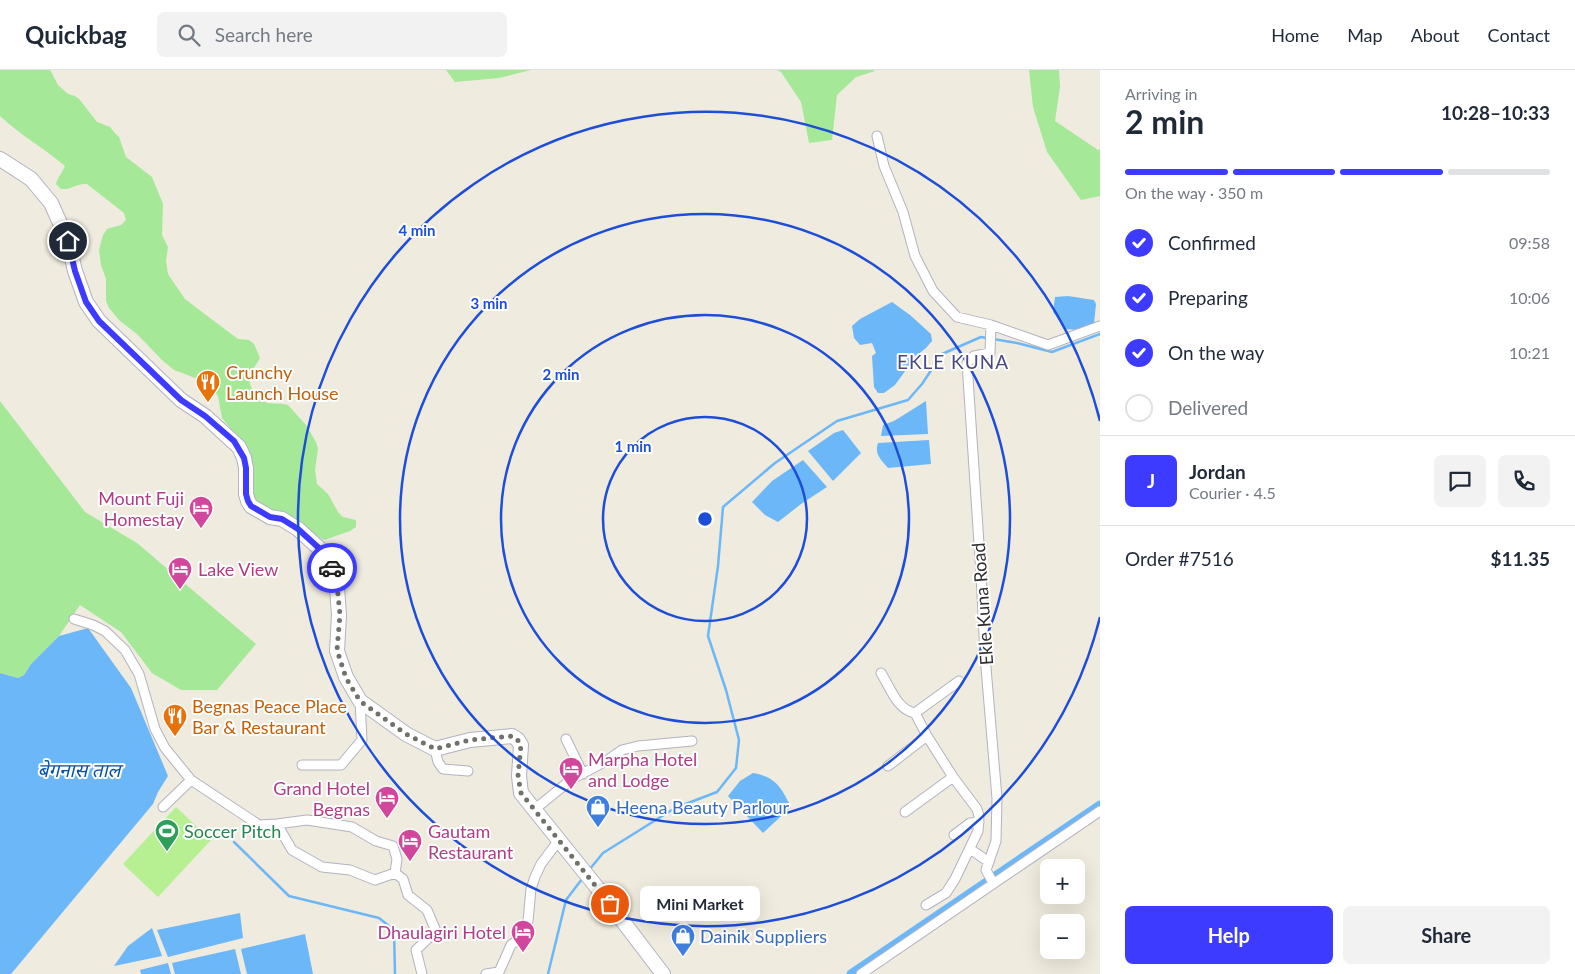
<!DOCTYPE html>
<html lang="en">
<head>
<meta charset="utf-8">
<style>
  :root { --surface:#fff; --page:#f2f2f3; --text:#1f2937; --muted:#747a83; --line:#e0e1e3; --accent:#3d3bff }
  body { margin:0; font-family:Lato,"Noto Sans Devanagari",sans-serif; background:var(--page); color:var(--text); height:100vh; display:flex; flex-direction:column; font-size:19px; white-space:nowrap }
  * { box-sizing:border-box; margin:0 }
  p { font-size:16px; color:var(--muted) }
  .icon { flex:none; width:28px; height:28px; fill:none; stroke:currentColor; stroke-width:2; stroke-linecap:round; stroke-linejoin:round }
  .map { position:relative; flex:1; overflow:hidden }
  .sheet { display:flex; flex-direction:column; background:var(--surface); width:475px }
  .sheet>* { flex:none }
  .fabs { position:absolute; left:1040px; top:789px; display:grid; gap:10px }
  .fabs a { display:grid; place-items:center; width:45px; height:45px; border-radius:8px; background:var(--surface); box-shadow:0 5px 20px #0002; font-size:25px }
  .pin { position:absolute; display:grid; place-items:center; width:42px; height:42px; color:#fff; margin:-21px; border:2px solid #fff; border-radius:50%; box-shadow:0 1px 5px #0007 }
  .courier { position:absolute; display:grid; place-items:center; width:50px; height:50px; margin:-25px; border:4px solid #3d3bff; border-radius:50%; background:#fff; color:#222; box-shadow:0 1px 6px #0007 }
  .bubble { position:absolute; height:35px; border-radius:8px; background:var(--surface); box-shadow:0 5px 20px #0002; font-size:16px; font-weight:700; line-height:35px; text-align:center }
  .summary em { font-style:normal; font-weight:700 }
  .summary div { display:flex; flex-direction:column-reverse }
  .summary { display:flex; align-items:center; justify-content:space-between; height:85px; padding:0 25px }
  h1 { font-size:32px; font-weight:700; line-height:38px }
  .bar { display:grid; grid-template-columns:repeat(4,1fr); gap:8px 5px; align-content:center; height:60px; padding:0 25px }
  .bar i { height:6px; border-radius:4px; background:var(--line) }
  .bar .selected { background:var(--accent) }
  .bar p { grid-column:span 4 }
  .line { display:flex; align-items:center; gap:12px; padding:0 25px; border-top:1px solid var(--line) }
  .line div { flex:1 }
  .round { display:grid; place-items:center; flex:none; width:52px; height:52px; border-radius:8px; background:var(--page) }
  ol { padding:0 25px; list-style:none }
  li { display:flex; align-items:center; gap:15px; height:55px }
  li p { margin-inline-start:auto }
  li .icon { padding:5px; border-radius:50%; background:var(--accent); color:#fff; stroke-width:4 }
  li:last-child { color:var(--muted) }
  li i { width:28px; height:28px; border:2px solid var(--line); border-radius:50% }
  .button { display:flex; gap:10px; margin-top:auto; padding:10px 25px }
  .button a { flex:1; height:58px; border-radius:8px; background:var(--accent); color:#fff; font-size:20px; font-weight:700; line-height:58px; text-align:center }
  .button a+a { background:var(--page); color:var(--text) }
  header { display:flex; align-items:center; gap:30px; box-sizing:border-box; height:70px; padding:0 25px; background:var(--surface); border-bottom:1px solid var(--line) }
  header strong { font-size:24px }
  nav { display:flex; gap:28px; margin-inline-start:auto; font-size:18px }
  .search { width:350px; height:45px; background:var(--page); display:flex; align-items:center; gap:12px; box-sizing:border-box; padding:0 18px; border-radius:8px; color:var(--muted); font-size:19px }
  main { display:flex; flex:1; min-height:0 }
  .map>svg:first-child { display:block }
</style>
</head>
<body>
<header>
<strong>Quickbag</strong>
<div class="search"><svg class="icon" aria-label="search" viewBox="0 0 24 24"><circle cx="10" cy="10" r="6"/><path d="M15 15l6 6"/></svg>Search here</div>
<nav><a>Home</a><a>Map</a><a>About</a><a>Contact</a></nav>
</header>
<main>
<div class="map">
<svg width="1100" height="904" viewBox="0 0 1100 904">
  <rect width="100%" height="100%" fill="#efebde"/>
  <path fill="#a4e898" d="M0 0H50L58 15 68 24 75 26 80 30 97 52 110 57 114 62 119 67 126 87 152 107 163 134 162 165 168 177 166 191 168 204 172 210 185 229 202 242 238 269 249 270 254 274 260 288C252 302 244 309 255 323 258 328 262 331 268 333 274 334 281 333 288 335L306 355 316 372 318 379 315 400 317 414 328 424 338 442 343 447 356 450V457L350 461 324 470 312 464 303 454 291 446H277L258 435 251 424 249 381 222 348 218 326 211 316 198 309 174 300 162 290 138 265 119 250 109 238 106 231V209L101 195 99 180 103 165 107 159 121 155 126 150 124 143 87 114C77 113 71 120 61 119L56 114C58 107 62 103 65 96 44 78 20 65 0 46Z
    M446 0H531L499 8 455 12Z
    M777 0H873L875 1 856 7 837 25 832 70 809 73 801 32 781 2Z
    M1029 0H1059L1060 17 1055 51 1098 80 1100 79V126L1081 130 1047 82 1033 37Z
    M0 331 85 442 137 473 256 574 217 620H181L152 603 121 562 80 535 59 566 31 594 24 605 18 608 0 603Z"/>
  <path fill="#b7f093" d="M176 737 211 770 158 827 123 794Z"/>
  <path fill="#6cb7f7" d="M1068 226 1094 230 1096 234 1094 254 1079 260 1065 259 1053 242 1055 227Z
    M892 232 910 245 931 264 932 271 926 278 916 286 895 315 884 323H878L874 317 872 286 876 283 872 273 860 275 854 268 852 256 860 249Z
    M926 331 928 364 881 366 883 355 894 351Z
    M843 360 861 383 833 411 808 381 834 363Z
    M929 370 931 394 888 398C881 390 874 384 878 373Z
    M803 390 827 417 801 434 778 452 765 445 752 432 772 411Z
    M88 558 131 618 168 706 158 722 153 734 11 904H0V603L18 608 24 605 31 594 59 566Z
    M753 703C776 707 781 717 791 737L763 763 728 726 740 711Z
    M240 843 243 868 168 887 157 860Z
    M152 858 162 886 114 896 128 876Z
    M305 864 313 904H247L241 879Z
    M235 879 241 904H175L172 893Z
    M168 893 171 904H141L140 900Z"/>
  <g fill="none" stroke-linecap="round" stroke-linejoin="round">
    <path stroke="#6cb7f7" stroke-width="2.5" d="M234 772 289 826 379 848 394 860 395 904
      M589 800 603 783 675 738 717 722 736 698 739 670 726 620 708 566 718 496 723 437 775 393 837 351 908 330 922 314 942 284 981 267 1017 273 1052 282 1100 264
      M548 904 566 830 582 809"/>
    <path stroke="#6cb7f7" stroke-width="9" d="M851 904 1100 735"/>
    <defs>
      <path id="minor" d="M877 66 884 96 903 142 915 186 933 221 957 247 991 255 1048 275 1100 256
        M991 255 990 283 974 286 967 293 981 504 985 586 997 728 996 771 986 800 993 813
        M74 549 93 555 105 561 125 580 139 604 155 659 165 678 191 710 259 755 277 754 292 780 322 797 350 800 375 810 395 803 403 809 408 825 427 840 436 861 416 880 422 904
        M881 603C890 617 897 640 915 643
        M927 666 915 643 959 611
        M566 669 583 704
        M435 679 438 692 443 699 468 701
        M302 695H341L362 670 360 631
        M888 696 927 666 953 707 977 739 979 746 978 761 955 809 946 823 926 835
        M163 737 191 710
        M535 739 572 709 608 690 622 680 638 676 692 671
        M905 742 953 707
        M277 754 307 750 352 757 376 771 393 776 397 789 395 803
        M954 765 970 753 979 752
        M970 779 989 792
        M486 904 499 902 511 875 524 865 528 851 531 819 535 807 541 794 559 770
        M861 904 1100 741"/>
      <path id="secondary" d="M0 89 31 109 51 133 68 171 75 201 86 232 99 251 181 330 205 346 239 377 244 388 246 398V424L248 431 251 436 270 447 282 449 298 459 320 479 327 489 336 504 339 545 337 581 346 607 360 631 406 664 435 679 470 670 512 666 517 669 521 675 519 706 521 723 599 820 663 904"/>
    </defs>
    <use href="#minor" stroke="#b3b2c1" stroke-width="11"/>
    <use href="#secondary" stroke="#b3b2c1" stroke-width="16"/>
    <use href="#minor" stroke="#fff" stroke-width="9"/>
    <use href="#secondary" stroke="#fff" stroke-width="14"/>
  </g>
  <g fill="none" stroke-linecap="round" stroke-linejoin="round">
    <path stroke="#71706b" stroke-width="5" stroke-dasharray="0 9" d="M332 498 336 504 340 545 337 580 346 608 360 631 406 664 435 679 470 670 512 666 517 669 521 675 518 706 521 723 610 834"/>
    <path stroke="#3d3bff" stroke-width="6" d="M68 171 75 201 86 232 99 251 181 330 205 346 234 371 244 388 246 398V424L248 431 251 436 270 447 282 449 298 459 320 479 332 498"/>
  </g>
  <g fill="none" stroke="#1d4ed8" stroke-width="2.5">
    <circle cx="705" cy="449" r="102"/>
    <circle cx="705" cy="449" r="204"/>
    <circle cx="705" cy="449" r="305"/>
    <path d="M1100 547A407 407 0 1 1 1100 351"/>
  </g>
  <defs>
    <symbol id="restaurant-pin" viewBox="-11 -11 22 30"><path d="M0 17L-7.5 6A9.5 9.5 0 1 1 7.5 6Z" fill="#e8710a" stroke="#fff"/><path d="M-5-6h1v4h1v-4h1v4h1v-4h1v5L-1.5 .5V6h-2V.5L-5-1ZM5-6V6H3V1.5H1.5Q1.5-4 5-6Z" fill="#fff"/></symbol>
    <symbol id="hotel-pin" viewBox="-11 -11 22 30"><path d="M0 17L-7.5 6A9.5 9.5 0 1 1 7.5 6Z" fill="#d1479c" stroke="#fff"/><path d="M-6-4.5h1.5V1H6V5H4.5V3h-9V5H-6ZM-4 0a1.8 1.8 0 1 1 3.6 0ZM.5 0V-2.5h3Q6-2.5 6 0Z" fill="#fff"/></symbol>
    <symbol id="shop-pin" viewBox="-11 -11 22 30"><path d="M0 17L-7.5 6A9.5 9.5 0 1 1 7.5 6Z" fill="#3f7fe0" stroke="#fff"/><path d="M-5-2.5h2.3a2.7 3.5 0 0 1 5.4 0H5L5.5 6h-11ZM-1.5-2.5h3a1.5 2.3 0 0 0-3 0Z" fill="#fff"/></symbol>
    <symbol id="stadium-pin" viewBox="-11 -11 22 30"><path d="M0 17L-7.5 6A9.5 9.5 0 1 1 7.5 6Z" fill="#2e9e5b" stroke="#fff"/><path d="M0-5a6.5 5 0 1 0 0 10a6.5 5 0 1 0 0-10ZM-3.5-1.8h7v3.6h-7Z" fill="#fff"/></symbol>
  </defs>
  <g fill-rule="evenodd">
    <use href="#restaurant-pin" x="194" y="298" width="28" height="38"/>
    <use href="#hotel-pin" x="187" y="424" width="28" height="38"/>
    <use href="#hotel-pin" x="166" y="485" width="28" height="38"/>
    <use href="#restaurant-pin" x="161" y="632" width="28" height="38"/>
    <use href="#hotel-pin" x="557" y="685" width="28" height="38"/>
    <use href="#hotel-pin" x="373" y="714" width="28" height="38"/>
    <use href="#shop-pin" x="584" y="723" width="28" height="38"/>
    <use href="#stadium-pin" x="153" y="747" width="28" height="38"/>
    <use href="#hotel-pin" x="396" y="757" width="28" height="38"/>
    <use href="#hotel-pin" x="509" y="848" width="28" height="38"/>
    <use href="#shop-pin" x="669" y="852" width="28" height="38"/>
  </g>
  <g text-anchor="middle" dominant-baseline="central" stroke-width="4" stroke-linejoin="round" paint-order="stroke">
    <g font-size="18" fill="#c56008" stroke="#fff" text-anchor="start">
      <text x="226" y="302">Crunchy<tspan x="226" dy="21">Launch House</tspan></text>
      <text x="192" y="636">Begnas Peace Place<tspan x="192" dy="21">Bar &amp; Restaurant</tspan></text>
    </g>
    <g font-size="18" fill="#b23c85" stroke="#fff" text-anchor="end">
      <text x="184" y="428">Mount Fuji<tspan x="184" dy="21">Homestay</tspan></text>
      <text x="198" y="499" text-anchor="start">Lake View</text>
      <text x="588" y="689" text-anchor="start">Marpha Hotel<tspan x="588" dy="21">and Lodge</tspan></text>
      <text x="370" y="718">Grand Hotel<tspan x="370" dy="21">Begnas</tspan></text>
      <text x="428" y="761" text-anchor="start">Gautam<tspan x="428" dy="21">Restaurant</tspan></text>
      <text x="506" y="862">Dhaulagiri Hotel</text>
    </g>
    <g font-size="18" fill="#2d2d2d" stroke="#fff">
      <text transform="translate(982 534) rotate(-94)">Ekle Kuna Road</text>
    </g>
    <g font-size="18" fill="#366cbe" stroke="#fff" text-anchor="start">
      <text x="616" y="737">Heena Beauty Parlour</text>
      <text x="700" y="866">Dainik Suppliers</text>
    </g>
    <g font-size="18" fill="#27864d" stroke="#fff" text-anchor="start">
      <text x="184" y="761">Soccer Pitch</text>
    </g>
    <g font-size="19" letter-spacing="1" fill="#4a4981" stroke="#fff">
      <text x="953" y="291">EKLE KUNA</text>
    </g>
    <g font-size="19" font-style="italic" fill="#0550a9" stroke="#fff">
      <text x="79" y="699">बेगनास ताल</text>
    </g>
  </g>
  <circle cx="705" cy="449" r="8" fill="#1d4ed8" stroke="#fff" stroke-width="2.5"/>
  <g font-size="15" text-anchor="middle" font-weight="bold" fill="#1d4ed8" stroke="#fff" stroke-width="4" stroke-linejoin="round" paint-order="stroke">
    <text x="417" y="166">4 min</text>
    <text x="489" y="239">3 min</text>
    <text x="561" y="310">2 min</text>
    <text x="633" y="382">1 min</text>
  </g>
</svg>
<div class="fabs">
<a>+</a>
<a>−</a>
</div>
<div class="pin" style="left:610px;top:834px;background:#ea580c"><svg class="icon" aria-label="bag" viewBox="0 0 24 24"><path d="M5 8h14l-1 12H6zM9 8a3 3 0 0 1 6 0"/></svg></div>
<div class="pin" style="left:68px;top:171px;background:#1f2937"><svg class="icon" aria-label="home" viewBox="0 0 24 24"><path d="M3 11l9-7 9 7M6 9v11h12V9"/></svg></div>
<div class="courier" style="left:332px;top:498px"><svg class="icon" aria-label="car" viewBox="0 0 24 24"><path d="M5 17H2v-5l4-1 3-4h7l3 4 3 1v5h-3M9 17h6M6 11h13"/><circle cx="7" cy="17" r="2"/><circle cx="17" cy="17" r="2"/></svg></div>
<div class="bubble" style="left:640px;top:816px;width:120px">Mini Market</div>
</div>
<section class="sheet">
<div class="summary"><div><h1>2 min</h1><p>Arriving in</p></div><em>10:28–10:33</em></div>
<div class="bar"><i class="selected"></i><i class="selected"></i><i class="selected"></i><i></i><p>On the way · 350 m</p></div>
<ol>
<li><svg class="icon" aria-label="check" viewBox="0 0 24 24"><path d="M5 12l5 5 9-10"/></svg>Confirmed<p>09:58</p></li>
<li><svg class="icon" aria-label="check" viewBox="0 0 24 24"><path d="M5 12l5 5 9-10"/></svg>Preparing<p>10:06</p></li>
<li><svg class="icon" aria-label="check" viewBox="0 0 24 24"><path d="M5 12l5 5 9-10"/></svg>On the way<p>10:21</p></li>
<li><i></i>Delivered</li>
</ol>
<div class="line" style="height:90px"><b class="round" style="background:var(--accent);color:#fff">J</b><div><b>Jordan</b><p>Courier · 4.5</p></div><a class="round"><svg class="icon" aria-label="chat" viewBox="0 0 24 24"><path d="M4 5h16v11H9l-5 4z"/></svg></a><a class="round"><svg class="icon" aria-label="phone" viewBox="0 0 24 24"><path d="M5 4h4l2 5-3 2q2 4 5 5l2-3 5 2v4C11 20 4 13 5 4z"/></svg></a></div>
<div class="line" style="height:65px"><div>Order #7516</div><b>$11.35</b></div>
<div class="button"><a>Help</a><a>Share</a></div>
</section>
</main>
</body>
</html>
